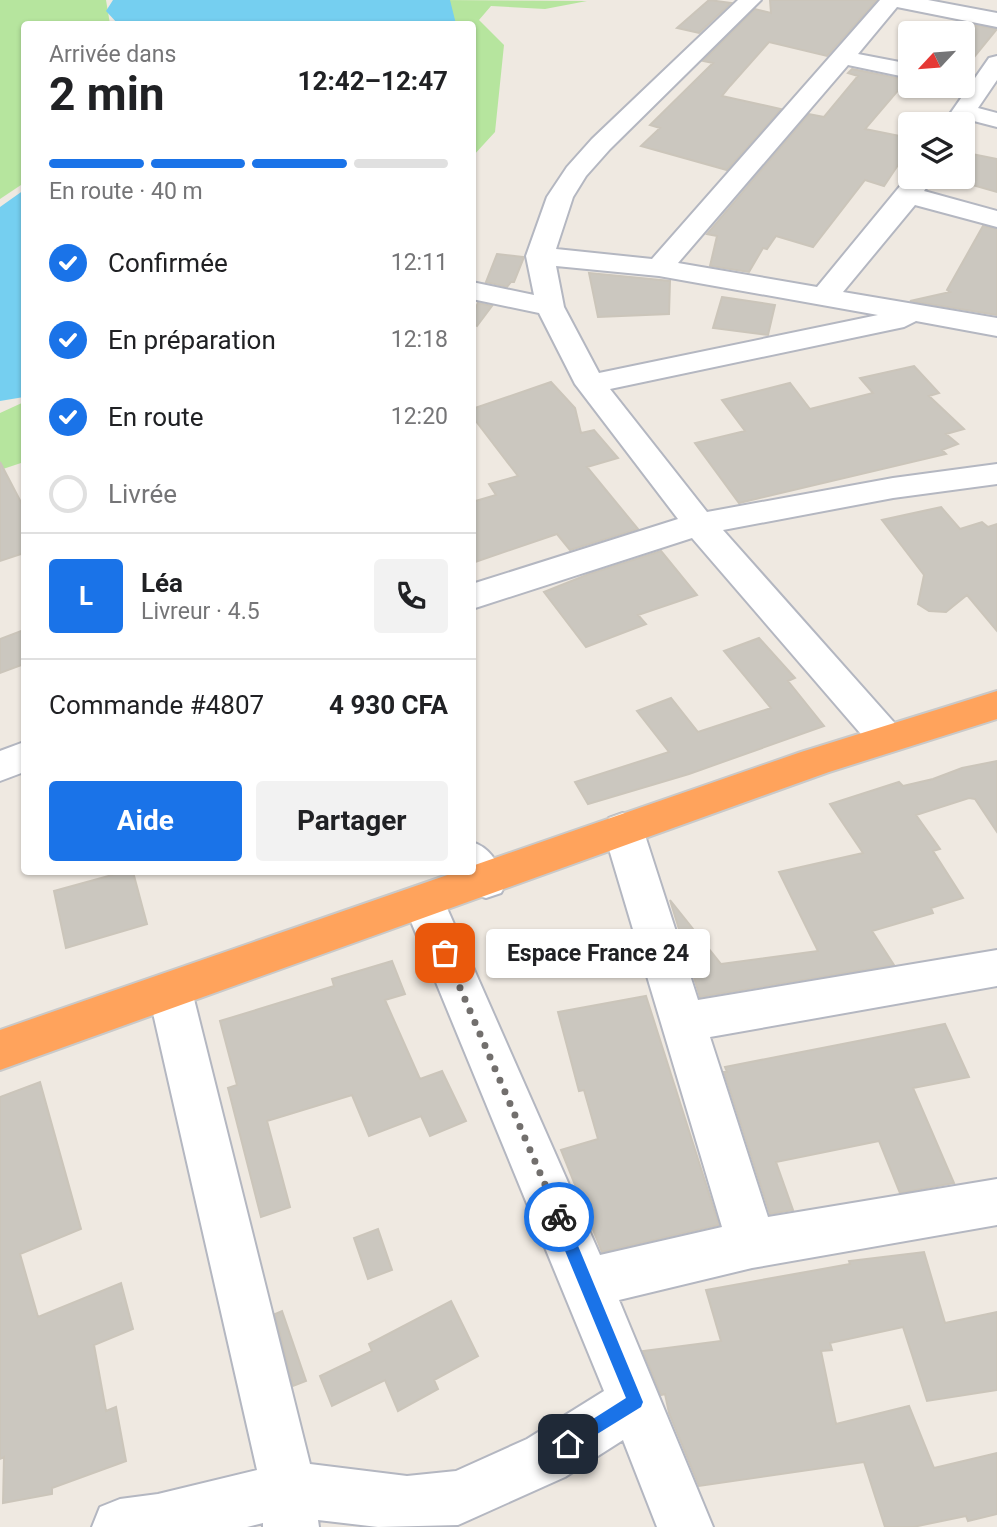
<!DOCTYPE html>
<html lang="fr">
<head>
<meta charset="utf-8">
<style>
  :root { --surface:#fff; --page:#f2f2f2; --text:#202124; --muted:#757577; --line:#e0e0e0; --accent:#1a73e8 }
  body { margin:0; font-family:Roboto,sans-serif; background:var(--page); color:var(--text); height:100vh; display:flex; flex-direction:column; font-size:26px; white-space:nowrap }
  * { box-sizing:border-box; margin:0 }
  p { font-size:23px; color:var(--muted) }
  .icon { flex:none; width:38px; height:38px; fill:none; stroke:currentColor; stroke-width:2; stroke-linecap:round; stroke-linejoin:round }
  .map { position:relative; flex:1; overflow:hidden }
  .drawer { position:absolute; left:21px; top:21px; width:455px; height:854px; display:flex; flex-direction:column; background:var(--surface); border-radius:7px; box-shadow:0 2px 5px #0004 }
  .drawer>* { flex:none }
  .needle { width:46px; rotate:244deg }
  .buttons { position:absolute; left:898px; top:21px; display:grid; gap:14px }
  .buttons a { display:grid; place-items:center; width:77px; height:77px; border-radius:7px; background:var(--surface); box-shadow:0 2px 5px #0004; font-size:35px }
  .pin { position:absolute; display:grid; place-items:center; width:60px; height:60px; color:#fff; margin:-30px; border-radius:14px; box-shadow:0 4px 10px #0006 }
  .courier { position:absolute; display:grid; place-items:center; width:70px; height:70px; margin:-35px; border:5px solid #1a73e8; border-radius:50%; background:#fff; color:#222; box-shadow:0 2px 9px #0007 }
  .bubble { position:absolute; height:49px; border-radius:7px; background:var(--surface); box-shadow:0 2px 5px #0004; font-size:23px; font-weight:700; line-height:49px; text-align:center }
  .summary em { font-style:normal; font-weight:700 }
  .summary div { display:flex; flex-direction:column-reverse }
  .summary { display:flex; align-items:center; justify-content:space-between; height:119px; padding:0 28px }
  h1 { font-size:46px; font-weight:700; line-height:52px }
  .bar { display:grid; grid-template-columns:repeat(4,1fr); gap:10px 7px; align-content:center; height:84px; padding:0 28px }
  .bar i { height:9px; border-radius:5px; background:var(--line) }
  .bar .selected { background:var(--accent) }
  .bar p { grid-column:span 4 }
  .line { display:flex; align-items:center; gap:18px; padding:0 28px; border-top:2px solid var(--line) }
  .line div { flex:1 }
  .round { display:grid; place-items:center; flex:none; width:74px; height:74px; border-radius:7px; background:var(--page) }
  ol { padding:0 28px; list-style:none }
  li { display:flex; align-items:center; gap:21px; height:77px }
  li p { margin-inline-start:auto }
  li .icon { padding:7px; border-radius:50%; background:var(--accent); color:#fff; stroke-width:4 }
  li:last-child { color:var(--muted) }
  li i { width:38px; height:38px; border:4px solid var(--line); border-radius:50% }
  .cta { display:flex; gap:14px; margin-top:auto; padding:14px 28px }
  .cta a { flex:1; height:80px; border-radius:7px; background:var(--accent); color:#fff; font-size:28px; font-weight:700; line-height:80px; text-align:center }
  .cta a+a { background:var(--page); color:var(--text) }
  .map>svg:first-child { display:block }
</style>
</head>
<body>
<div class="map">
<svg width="997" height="1527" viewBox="0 0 997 1527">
  <rect width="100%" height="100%" fill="#efe9e1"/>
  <path fill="#b6e59e" d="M0 0H106L110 24H24V183L0 199Z
    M440 0 587 1 545 9 491 6 479 20 504 45 495 132 473 156 472 24H440Z
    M24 402V462L0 470V413Z"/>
  <path fill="#75cff0" d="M113 0H450L456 24H118L106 11Z
    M24 190V397L0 401V207Z"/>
  <path fill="#cbc7bf" stroke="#cbc5ba" stroke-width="2" d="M709 0 731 3 699 33 677 28Z
    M770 0H877L827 56 769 42 730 86 722 96 781 109 727 170 641 146 660 128 650 125 713 63 703 61 755 9 771 13Z
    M962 23 997 29 962 72Z
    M852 69 907 80 865 129 910 138V147L884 186 865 180 813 247 776 236 767 249 763 248 749 272 710 266 717 236 707 234 809 114 824 117 858 76 848 73Z
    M962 152 997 159V192L962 182Z
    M983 226 997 229V315L910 301 950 292 947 290Z
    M497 254 524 257 514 282H511L507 287 486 282Z
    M589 273 670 281 669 314 598 317Z
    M722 297 775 305 768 335 713 328Z
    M478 303 492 306 477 326 472 323V315Z
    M914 366 939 393 929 396 964 429 946 434 958 444 942 450 946 454 739 503 695 443 745 431 722 400 790 383 810 409 873 393 860 378Z
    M551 382 575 408 581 433 594 430 618 458 587 467 638 529 570 550 557 534 472 563V502L496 495 489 484 518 476 472 416V409Z
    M0 462 24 508V553L0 561Z
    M941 507 960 529 982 522 988 527 997 524V631L967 595 946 612 929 611 918 604 924 575 882 520Z
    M661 551 697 595 638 615 646 624 586 647 544 592 589 574Z
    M24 630V664L0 673V639Z
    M759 638 795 678 788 681 824 726 689 774 588 804 575 782 669 752 637 711 671 698 698 732 771 708 724 651Z
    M997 761V832L975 799 969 798 916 815 940 849 933 851 963 898 931 908 933 913 872 931 894 965 700 997 670 900 721 964 818 951 779 872 863 853 830 804 899 782 903 786 933 779 962 768Z
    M123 872H133L147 924 66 948 54 891Z
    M392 961 405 994 385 1000 420 1079 442 1071 466 1121 430 1136 421 1116 369 1136 352 1095 267 1121 290 1207 261 1217 228 1088 237 1085 220 1021 334 986 332 979Z
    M646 996 719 1225 602 1252 561 1150 598 1139 584 1090 579 1091 558 1012Z
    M945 1024 969 1077 913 1088 954 1183 900 1193 879 1141 776 1162 793 1210 770 1214 724 1072H727L725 1067Z
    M40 1082 81 1229 20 1254 38 1317 121 1283 133 1329 94 1345 106 1411 116 1407 126 1461 52 1488V1494L3 1503 4 1457 0 1459V1097Z
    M378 1229 392 1270 368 1279 354 1238Z
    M924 1252 945 1323 997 1312V1390L927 1401 903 1327 830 1343 832 1350 821 1351 836 1424 909 1406 934 1468 997 1453V1514L968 1521 966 1516 913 1527H885L864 1462 699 1486 669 1413 665 1394 661 1395 643 1351 721 1341 706 1290 850 1264 849 1261Z
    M451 1301 478 1356 434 1380 438 1389 398 1411 385 1380 332 1406 320 1376 372 1351 369 1344Z
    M282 1311 306 1381 293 1386 275 1314Z"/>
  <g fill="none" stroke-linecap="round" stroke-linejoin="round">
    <defs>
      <path id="minor" d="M738 0H761L610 149 586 176 573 197 556 249 652 259 880 0H928L997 13V27L897 7 858 54 910 64V78L848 65 678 263 817 287 910 174V177H934L924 191 997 211V227L915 205 843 292 997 318V336L916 321 904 327 610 389 707 512 893 478 997 464V484L893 498 723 530 899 728 905 738 899 748 886 752 873 748 692 538 472 609V584L678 519 575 384 539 313 472 299V282L534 295 526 256 547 197 567 167 592 139ZM556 266 659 276 878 315 599 373 564 307Z
        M997 56V80L978 108 997 113V127L970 120 962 129V124H943L989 58Z
        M24 742V772L0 781V751Z
        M623 813 637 818 643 829 698 1000 997 950V986L710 1037 768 1217 997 1179V1225L752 1268 619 1300 713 1527H657L623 1440 565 1477 458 1525 378 1527 318 1520 319 1527H263V1523L247 1527H92L100 1507 120 1499 158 1494 257 1470 148 991 155 978 170 972 185 978 192 991 310 1464 407 1476 456 1471 527 1439 604 1391 403 902 409 890 424 885 439 890 600 1255 722 1227 603 829 609 818Z
        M472 842C491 848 498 864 507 881L501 893 486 898 471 893 459 872H472Z"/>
      <path id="highway" d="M997 691V719L829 772 0 1070V1030L456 872H472V866L801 752Z"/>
    </defs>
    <use href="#minor" stroke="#b4b7c1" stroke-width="4"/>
    <use href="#highway" stroke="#c9c9c9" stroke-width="4"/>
    <use href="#minor" fill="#fff" fill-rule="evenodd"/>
    <use href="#highway" fill="#ffa35c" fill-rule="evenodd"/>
  </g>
  <path fill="#1a73e8" d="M559 1210 564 1212 643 1402 641 1407 568 1452 563 1449 560 1444 563 1438 626 1398 551 1217Z"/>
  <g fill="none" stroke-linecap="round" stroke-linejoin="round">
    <path stroke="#726f6d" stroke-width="7" stroke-dasharray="0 12.6" d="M445 953 559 1217"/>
  </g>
</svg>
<div class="buttons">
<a><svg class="needle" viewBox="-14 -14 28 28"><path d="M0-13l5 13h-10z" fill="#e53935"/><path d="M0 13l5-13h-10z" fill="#757577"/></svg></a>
<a><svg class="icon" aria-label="layers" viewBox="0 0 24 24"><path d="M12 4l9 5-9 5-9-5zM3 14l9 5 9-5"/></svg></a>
</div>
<div class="pin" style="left:445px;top:953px;background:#ea580c"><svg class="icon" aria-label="bag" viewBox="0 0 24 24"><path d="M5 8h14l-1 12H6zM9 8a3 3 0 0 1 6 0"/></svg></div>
<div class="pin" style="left:568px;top:1444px;background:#1f2937"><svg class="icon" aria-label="home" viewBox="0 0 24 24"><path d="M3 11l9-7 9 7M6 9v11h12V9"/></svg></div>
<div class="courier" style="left:559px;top:1217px"><svg class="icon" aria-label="bike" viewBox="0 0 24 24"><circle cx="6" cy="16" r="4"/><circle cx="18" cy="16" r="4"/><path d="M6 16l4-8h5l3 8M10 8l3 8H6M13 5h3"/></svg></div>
<div class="bubble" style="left:486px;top:929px;width:224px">Espace France 24</div>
<section class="drawer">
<div class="summary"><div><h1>2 min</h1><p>Arrivée dans</p></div><em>12:42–12:47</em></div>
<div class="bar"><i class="selected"></i><i class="selected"></i><i class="selected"></i><i></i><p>En route · 40 m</p></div>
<ol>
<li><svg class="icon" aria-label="check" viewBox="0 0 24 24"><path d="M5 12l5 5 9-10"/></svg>Confirmée<p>12:11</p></li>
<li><svg class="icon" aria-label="check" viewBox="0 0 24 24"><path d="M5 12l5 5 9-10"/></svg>En préparation<p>12:18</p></li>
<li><svg class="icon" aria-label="check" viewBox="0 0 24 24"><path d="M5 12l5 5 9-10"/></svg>En route<p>12:20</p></li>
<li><i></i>Livrée</li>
</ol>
<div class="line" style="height:126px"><b class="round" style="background:var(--accent);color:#fff">L</b><div><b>Léa</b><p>Livreur · 4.5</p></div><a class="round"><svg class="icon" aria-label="phone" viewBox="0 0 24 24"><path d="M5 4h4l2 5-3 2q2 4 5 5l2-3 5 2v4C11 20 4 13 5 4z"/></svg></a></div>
<div class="line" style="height:91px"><div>Commande #4807</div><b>4 930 CFA</b></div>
<div class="cta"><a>Aide</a><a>Partager</a></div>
</section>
</div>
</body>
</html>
